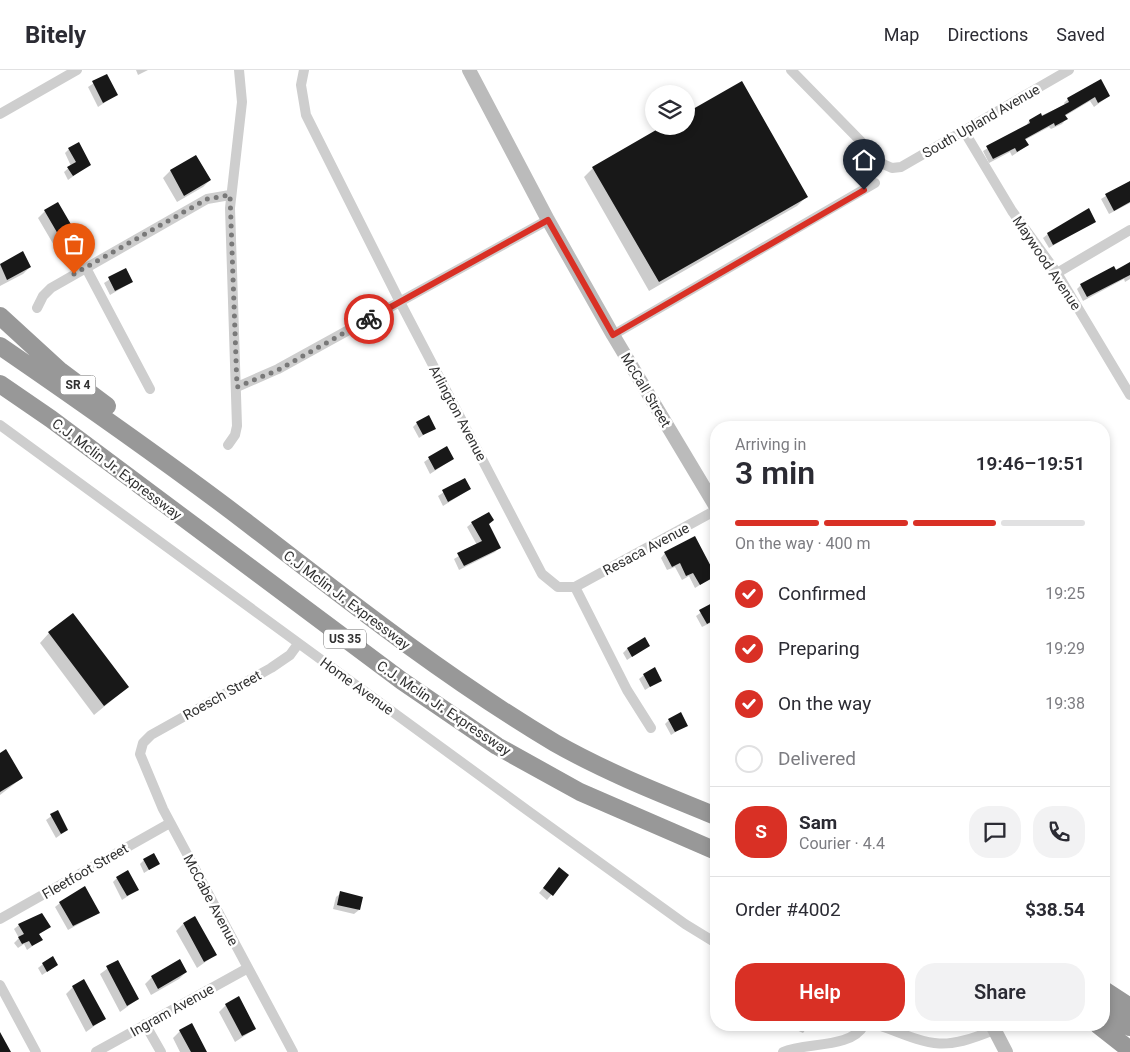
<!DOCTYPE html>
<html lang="en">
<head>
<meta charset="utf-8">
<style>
  :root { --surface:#fff; --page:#f2f2f3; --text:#2b2b33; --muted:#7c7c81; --line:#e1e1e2; --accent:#d93025 }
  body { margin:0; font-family:Roboto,sans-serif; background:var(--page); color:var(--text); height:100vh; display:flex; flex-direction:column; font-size:19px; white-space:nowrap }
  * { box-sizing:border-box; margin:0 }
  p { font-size:16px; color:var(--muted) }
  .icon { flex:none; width:28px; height:28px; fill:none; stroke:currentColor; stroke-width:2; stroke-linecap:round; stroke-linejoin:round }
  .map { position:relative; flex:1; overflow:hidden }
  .drawer { position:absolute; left:710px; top:351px; width:400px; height:610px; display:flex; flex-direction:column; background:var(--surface); border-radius:20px; box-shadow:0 2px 8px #0003 }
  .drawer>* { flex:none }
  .buttons { position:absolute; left:645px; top:15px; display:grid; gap:10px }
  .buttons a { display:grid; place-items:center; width:50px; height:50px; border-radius:50%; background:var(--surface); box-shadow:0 2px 8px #0003; font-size:25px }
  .pin { position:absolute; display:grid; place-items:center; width:42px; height:42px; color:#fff; margin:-51px -21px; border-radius:50% 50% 50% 0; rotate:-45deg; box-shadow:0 0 5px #0007 }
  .pin .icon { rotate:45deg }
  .courier { position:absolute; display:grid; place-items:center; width:50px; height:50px; margin:-25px; border:4px solid #d93025; border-radius:50%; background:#fff; color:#222; box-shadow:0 1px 6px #0007 }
  .overview em { font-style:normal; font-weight:600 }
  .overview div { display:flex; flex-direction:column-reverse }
  .overview { display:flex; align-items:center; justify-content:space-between; height:85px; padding:0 25px }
  h1 { font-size:32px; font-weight:600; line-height:38px }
  .bar { display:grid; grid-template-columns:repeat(4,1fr); gap:8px 5px; align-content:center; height:60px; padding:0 25px }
  .bar i { height:6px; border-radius:4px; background:var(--line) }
  .bar .active { background:var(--accent) }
  .bar p { grid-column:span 4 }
  .line { display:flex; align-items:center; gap:12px; padding:0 25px; border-top:1px solid var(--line) }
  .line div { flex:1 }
  .round { display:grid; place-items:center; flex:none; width:52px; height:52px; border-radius:20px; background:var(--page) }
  ol { padding:0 25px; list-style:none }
  li { display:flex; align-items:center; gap:15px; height:55px }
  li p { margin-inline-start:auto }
  li .icon { padding:5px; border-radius:50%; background:var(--accent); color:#fff; stroke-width:4 }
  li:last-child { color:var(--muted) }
  li i { width:28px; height:28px; border:2px solid var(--line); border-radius:50% }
  .cta { display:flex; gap:10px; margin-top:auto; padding:10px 25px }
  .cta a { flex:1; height:58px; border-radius:20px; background:var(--accent); color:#fff; font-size:20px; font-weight:600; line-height:58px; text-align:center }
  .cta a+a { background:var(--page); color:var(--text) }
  header { display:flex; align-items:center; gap:30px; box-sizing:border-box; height:70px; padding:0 25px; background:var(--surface); border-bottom:1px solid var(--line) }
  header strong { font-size:24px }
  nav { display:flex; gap:28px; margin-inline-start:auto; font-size:18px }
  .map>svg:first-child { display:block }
</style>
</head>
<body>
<header>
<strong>Bitely</strong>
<nav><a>Map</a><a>Directions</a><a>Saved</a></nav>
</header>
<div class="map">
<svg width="1130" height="982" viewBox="0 0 1130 982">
  <rect width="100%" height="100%" fill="#fff"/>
  <path fill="#0003" d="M136 0H148L138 5Z
    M106 5 116 25 98 37 88 17Z
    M1109 26 1094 37 1090 31 1065 46 1066 49 1062 54 1051 59 1049 57 1025 70 1028 75 1012 86 1010 82 989 93 983 81 1026 56 1029 51 1065 35 1064 33 1068 29Z
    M69 79 89 95 68 110 64 102 71 96 65 83Z
    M196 86 210 110 203 117 177 132 163 108 170 101Z
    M593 98 807 126 797 136 649 221 584 107Z
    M1130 111V133L1109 144 1101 129Z
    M45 141 81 175 62 189 38 148Z
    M1095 151 1049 178 1043 168 1048 164Z
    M22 183 30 197 23 204 0 216V195Z
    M1130 193V209L1125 212 1124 209 1083 231 1077 219 1081 215Z
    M126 199 132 212 110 225 104 213Z
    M417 353 434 358 419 368 413 357Z
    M446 377 453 389 430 404 424 392Z
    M464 409 470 419 443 436 438 426Z
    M472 453 488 455 499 478 495 482 459 500 454 489 477 475 467 457Z
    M665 483 714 506 695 518 689 506 682 510 675 497 667 500 661 488Z
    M716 532V550L702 557 696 546Z
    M49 563 128 617 94 645 40 573Z
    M648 576 627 590 623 583 627 579Z
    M644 605 661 610 645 620 639 609Z
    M669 650 686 655 671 665 665 654Z
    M0 684 22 708 0 725Z
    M57 742 67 760 56 768 46 750Z
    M144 790 158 794 144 803 140 794Z
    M555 804 567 806 547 830 539 823Z
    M117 808 137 820 122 830 113 812Z
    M341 823 359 840 354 844 333 839 336 827Z
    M60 833 99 843 68 860 55 837Z
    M183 854 215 885 197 898 176 861Z
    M19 855 49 857 38 865 41 870 27 880 24 874 18 878 14 873 19 868 14 859Z
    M118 891 138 929 120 942 100 904Z
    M43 894 57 895 42 905 38 898Z
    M186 902 179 909 151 925 145 914 152 907Z
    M73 917 104 949 86 962 66 924Z
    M226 935 255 959 235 972 219 942Z
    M791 955H809L803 963 790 957Z
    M813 955H832L827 961Z
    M180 961 206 982H180L173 968Z"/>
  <path fill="#181818" d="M107 4 118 25 103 33 92 11Z
    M1101 9 1110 26 1098 33 1095 27 1065 45 1068 49 1055 56 1054 53 1025 69 1029 75 1017 82 1015 78 993 89 986 76 1030 53 1029 50 1041 43 1042 46 1069 32 1067 28Z
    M742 11 808 127 659 212 592 97 663 56H686V43Z
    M79 72 91 95 73 106 67 97 76 92 68 78Z
    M196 85 211 110 184 126 170 100Z
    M1130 111V132L1114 141 1105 124Z
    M58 132 83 175 69 183 44 140Z
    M1089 138 1096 152 1053 175 1047 163Z
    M23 181 31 197 7 210 0 194Z
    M1130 192V205L1087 227 1080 214 1114 196 1116 200Z
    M126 198 133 212 115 221 108 207Z
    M429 345 436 359 423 365 416 352Z
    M447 376 454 389 435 400 428 387Z
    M465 408 471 419 448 432 442 420Z
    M489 442 494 450 489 454 501 478 464 496 457 483 482 471 471 452Z
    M695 466 716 506 700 515 693 503 686 506 680 493 672 497 664 482Z
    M716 531V549L707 554 699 540Z
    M73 543 129 617 104 636 48 562Z
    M645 567 650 576 632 587 627 578Z
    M655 597 662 611 650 617 643 604Z
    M681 642 688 656 675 662 668 649Z
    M6 679 23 708 0 722V683Z
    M58 740 68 760 61 764 50 744Z
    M154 783 160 794 149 800 143 789Z
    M559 797 569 805 553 826 543 818Z
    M128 800 139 820 127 826 116 807Z
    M85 816 100 843 73 856 59 832Z
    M340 821 363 827 360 840 337 835Z
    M42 843 51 857 39 864 43 870 32 876 29 871 22 874 18 867 24 864 18 854Z
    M195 846 217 885 204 892 183 853Z
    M53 886 58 895 47 902 42 893Z
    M180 889 187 902 158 919 151 906Z
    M118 890 139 929 127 936 106 896Z
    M84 909 106 949 93 956 72 916Z
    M239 926 256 959 242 966 225 934Z
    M192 953 207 982H191L179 960Z
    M0 962 11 982H0Z"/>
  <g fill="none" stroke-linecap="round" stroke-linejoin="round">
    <path stroke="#cecece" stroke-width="10" d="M304 0 301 15 306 45 400 232 542 504 558 517H575L716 440
      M791 0 883 94 892 98 901 97 1069 0
      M0 44 77 0
      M964 61 1012 141 1057 203 1130 325
      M86 198 150 319
      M1057 203 1130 160
      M37 238 43 226 51 218 207 129 230 125
      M613 265 875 113
      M237 317 278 299 548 150
      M0 355 531 743 685 854 716 873
      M228 375 235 365 237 356 230 138 242 32 239 0
      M575 517 627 620 651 658
      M0 849 170 753
      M0 915 36 982
      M145 954 161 982
      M879 955C931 975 941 982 994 960
      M96 982 248 898
      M293 982 163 739 140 684 143 673 151 665 271 598 290 585 298 574
      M783 982C806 972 851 979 864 955"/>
    <path stroke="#bbb" stroke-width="14" d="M469 0 548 150 613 265 716 437
      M992 955 1006 982"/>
    <path stroke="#989898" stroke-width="18" d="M0 246 59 300 107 336
      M0 276C83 333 166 391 246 452 347 530 446 608 555 673 606 702 662 724 716 746
      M0 314 51 349 402 611 497 676 580 722 716 781
      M1104 920 1130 937
      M1104 939 1130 957
      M1098 955 1130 980"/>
  </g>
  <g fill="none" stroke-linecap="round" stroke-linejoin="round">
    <path stroke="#797979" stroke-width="5" stroke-dasharray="0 9" d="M74 204 207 129 230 125 237 317 278 300 369 249"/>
    <path stroke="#d93025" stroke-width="6" d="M369 249 548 150 613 265 864 120"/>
  </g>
  <g text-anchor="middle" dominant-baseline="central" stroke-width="5" stroke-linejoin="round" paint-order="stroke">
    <g fill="#fff" stroke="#6f6f6f" stroke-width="1">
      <rect x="60.5" y="305.5" width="35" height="19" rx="4"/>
      <rect x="324" y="559.5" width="42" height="19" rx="4"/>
    </g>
    <g font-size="12" font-weight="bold" fill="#313131">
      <text x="78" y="315">SR 4</text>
      <text x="345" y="569">US 35</text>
    </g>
    <g font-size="14" fill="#313131" stroke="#fff">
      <text transform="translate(981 51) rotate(-30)">South Upland Avenue</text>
      <text transform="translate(1047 193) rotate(56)">Maywood Avenue</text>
      <text transform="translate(646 320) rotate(59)">McCall Street</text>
      <text transform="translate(458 343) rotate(62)">Arlington Avenue</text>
      <text transform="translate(117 399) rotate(37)">C.J. Mclin Jr. Expressway</text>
      <text transform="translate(646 479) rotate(-28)">Resaca Avenue</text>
      <text transform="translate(347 530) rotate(37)">C.J Mclin Jr. Expressway</text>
      <text transform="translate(357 616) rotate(36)">Home Avenue</text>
      <text transform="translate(222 625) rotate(-29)">Roesch Street</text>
      <text transform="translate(444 638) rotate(34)">C.J. Mclin Jr. Expressway</text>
      <text transform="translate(85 801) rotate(-30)">Fleetfoot Street</text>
      <text transform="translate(211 830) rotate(62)">McCabe Avenue</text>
      <text transform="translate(172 940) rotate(-29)">Ingram Avenue</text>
    </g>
  </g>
</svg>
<div class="buttons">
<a><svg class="icon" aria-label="layers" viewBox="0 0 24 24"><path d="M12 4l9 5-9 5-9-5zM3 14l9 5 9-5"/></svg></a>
</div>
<div class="pin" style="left:74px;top:204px;background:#ea580c"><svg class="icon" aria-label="bag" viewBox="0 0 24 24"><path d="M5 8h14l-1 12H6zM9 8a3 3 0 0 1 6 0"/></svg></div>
<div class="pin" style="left:864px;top:120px;background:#1f2937"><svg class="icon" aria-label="home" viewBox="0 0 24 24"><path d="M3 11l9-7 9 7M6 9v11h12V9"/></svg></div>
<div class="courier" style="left:369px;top:249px"><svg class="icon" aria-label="bike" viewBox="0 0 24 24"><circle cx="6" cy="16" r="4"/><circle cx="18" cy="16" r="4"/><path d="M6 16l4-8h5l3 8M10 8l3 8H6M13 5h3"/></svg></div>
<section class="drawer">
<div class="overview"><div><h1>3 min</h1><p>Arriving in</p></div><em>19:46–19:51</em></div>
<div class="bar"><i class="active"></i><i class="active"></i><i class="active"></i><i></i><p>On the way · 400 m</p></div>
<ol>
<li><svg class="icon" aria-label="check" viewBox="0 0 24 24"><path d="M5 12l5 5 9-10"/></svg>Confirmed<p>19:25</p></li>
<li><svg class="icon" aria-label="check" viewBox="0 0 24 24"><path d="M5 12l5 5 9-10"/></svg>Preparing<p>19:29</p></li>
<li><svg class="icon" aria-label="check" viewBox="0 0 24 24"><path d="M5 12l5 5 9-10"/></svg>On the way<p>19:38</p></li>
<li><i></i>Delivered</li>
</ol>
<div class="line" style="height:90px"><b class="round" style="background:var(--accent);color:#fff">S</b><div><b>Sam</b><p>Courier · 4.4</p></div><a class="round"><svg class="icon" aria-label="chat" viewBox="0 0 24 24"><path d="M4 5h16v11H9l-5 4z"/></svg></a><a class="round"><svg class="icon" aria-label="phone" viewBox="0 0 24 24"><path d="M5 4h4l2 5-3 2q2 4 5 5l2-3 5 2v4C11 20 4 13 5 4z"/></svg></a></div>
<div class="line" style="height:65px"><div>Order #4002</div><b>$38.54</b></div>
<div class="cta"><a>Help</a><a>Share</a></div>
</section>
</div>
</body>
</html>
